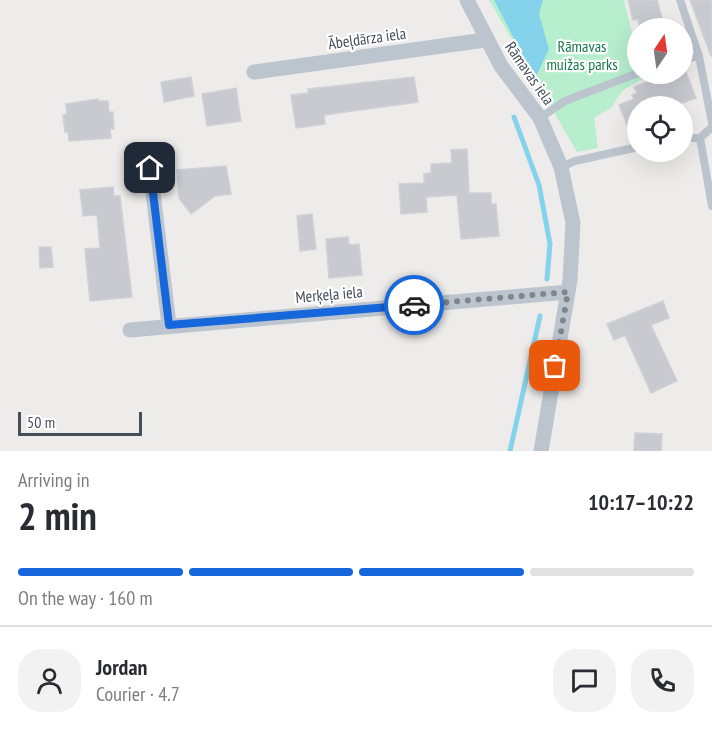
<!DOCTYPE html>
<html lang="en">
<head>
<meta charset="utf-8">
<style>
  :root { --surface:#fff; --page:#f2f2f3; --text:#2b2b33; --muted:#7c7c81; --line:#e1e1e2; --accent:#1767dc }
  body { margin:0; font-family:"PT Sans Narrow",sans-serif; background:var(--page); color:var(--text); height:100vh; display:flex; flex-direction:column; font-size:22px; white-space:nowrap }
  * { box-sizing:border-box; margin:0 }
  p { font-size:20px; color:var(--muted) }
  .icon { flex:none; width:33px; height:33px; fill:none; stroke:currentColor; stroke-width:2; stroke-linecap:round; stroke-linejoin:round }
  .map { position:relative; height:451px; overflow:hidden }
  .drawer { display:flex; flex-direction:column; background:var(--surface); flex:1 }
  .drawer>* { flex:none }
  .needle { width:39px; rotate:13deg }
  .controls { position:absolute; left:627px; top:18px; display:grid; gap:12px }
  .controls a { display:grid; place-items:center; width:66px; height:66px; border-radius:50%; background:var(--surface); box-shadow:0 6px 24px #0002; font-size:30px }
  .scale { position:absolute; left:18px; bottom:15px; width:124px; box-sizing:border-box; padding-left:6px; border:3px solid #444e58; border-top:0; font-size:16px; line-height:21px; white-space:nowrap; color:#444e58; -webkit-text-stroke:4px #fff; paint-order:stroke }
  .pin { position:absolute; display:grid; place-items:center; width:51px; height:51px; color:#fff; margin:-26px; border-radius:12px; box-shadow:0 3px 9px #0006 }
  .courier { position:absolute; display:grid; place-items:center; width:60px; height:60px; margin:-30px; border:4px solid #1767dc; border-radius:50%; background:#fff; color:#222; box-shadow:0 2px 8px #0007 }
  .headline em { font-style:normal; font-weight:700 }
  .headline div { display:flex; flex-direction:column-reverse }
  .headline { display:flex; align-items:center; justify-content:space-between; height:102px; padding:0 18px }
  h1 { font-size:39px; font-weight:700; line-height:45px }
  .bar { display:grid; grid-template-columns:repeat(4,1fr); gap:9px 6px; align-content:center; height:72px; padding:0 18px }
  .bar i { height:8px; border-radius:4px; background:var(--line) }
  .bar .on { background:var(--accent) }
  .bar p { grid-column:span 4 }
  .line { display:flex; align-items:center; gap:15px; padding:0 18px; border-top:2px solid var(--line) }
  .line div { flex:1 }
  .round { display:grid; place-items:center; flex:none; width:63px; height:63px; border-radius:24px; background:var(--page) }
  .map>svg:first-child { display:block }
</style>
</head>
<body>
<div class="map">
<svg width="712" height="451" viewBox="0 0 712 451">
  <rect width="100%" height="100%" fill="#eeebeb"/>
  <path fill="#b7eece" d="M489 0H624L637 53 638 74H643L644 78 622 91 611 108 594 118 598 148 577 152Z"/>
  <path fill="#84d3eb" d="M494 0H543L539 14 549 49 535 79Z"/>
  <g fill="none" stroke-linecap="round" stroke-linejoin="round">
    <path stroke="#84d3eb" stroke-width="5" d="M514 117 539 185 550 244 547 279
      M510 451 540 316"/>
  </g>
  <path fill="#c8cad0" stroke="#cfd1d7" stroke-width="1.5" d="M628 0H657L665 28H640L638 19 633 20Z
    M690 0H712V56H711Z
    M686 72 696 98 674 106H638V141L634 142 619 105 634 99 632 95 637 93 634 87 652 80 654 85Z
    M191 77 194 96 164 102 161 82Z
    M414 77 418 102 324 115 325 124 296 128 291 95 308 93V89Z
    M236 88 241 121 207 126 202 94Z
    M98 99 99 101H108L109 112H113L114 129H110L111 138 69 141 68 132H65L63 115 67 114 66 104Z
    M467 149 469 193H491V204H496L499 236 461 239 457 195 426 197 427 212 401 214 399 184 424 183V174L431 173V164L452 163 451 150Z
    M226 166 231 194 215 196 191 214 179 198 177 170Z
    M113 187 114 196H120L132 297 90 301 85 249 100 248 97 215 83 216 80 190Z
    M312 214 316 249 300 251 297 216Z
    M348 237 349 245 359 244 362 275 329 278 326 239Z
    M39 247H51L53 267 40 268Z
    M663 301 669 318 651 325 677 381 651 393 625 335 614 340 607 324Z
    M635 433 662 434 661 451H634Z"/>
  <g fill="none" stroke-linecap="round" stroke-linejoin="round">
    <path stroke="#bcc5ce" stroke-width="8" d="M680 0 699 56
      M682 60 699 56 712 123
      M540 118 565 101 638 73
      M712 127 700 138 712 206
      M682 138H700
      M561 167 575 161 638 147"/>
    <path stroke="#bcc5ce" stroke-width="15" d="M467 0 501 66 540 118 561 167 573 223 570 280 541 451
      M254 72 485 40
      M150 168 169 325
      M130 330 568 292"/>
  </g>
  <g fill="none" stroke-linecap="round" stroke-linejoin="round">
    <path stroke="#80858b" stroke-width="6" stroke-dasharray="0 10.8" d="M414 305 568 292 555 366"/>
    <path stroke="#1767dc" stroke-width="8" d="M150 168 169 325 414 305"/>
  </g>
  <g text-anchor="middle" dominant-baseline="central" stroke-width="4.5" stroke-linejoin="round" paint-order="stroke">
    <g font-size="16" fill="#444e58" stroke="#fff">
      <text transform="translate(367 38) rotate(-8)">Ābeļdārza iela</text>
      <text transform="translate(530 73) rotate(55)">Rāmavas iela</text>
      <text transform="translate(329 294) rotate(-5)">Merķeļa iela</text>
    </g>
    <g font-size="16" fill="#15794a" stroke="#fff">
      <text x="582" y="46">Rāmavas<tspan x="582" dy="18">muižas parks</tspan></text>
    </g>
  </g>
</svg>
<div class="controls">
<a><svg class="needle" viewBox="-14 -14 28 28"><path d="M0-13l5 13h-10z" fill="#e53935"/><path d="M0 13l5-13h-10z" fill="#7c7c81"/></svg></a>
<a><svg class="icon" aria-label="locate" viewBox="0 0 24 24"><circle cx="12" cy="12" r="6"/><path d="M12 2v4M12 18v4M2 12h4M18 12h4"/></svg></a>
</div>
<div class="scale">50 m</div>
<div class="pin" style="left:555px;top:366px;background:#ea580c"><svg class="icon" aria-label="bag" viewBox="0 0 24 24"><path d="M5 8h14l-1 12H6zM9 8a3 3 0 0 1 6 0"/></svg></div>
<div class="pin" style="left:150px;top:168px;background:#1f2937"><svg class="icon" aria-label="home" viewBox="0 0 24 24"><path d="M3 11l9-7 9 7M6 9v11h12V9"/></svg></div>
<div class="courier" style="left:414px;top:305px"><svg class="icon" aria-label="car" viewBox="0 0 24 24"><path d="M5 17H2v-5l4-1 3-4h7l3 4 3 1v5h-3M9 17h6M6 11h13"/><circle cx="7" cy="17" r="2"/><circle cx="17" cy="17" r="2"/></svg></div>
</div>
<section class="drawer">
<div class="headline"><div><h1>2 min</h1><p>Arriving in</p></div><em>10:17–10:22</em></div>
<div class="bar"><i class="on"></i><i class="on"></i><i class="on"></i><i></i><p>On the way · 160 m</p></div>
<div class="line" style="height:108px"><a class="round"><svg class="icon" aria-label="person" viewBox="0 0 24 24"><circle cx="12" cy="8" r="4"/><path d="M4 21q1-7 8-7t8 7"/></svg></a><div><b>Jordan</b><p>Courier · 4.7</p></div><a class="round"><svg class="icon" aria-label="chat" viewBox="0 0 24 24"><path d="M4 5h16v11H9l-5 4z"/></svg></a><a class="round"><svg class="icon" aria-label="phone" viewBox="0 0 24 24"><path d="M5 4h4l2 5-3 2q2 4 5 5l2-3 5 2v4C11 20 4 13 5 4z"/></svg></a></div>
</section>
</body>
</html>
